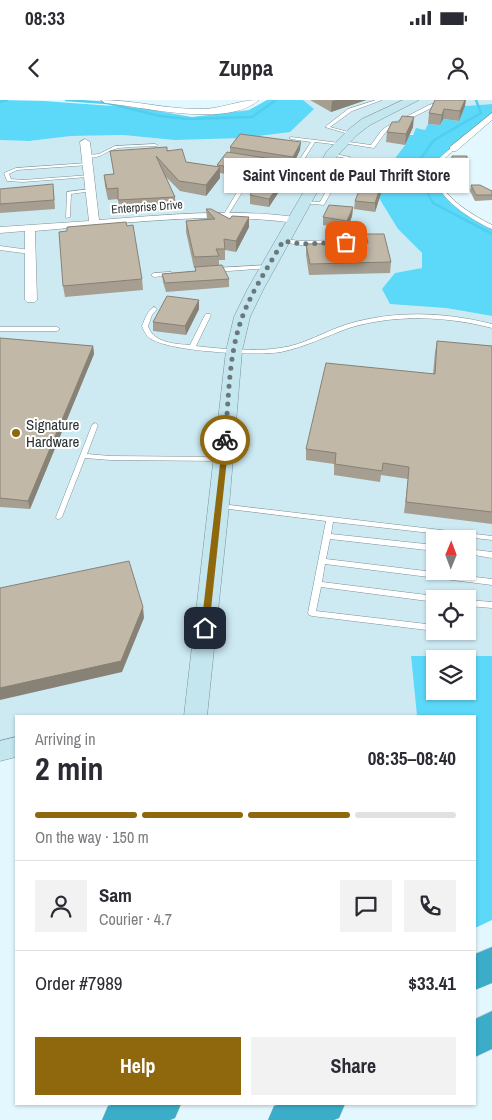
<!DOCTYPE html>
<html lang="en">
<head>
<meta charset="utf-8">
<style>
  :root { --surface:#fff; --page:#f2f2f3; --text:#2b2b33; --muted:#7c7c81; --line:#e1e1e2; --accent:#8f670c }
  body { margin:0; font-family:"Archivo Narrow",sans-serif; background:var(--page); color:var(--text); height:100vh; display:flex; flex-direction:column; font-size:19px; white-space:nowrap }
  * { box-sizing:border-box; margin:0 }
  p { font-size:16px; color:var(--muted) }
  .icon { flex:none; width:28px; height:28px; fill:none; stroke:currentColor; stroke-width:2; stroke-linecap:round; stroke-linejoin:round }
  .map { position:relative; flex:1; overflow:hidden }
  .details { position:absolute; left:15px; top:615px; width:461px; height:390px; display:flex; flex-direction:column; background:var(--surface); border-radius:0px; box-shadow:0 1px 4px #0004 }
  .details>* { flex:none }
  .needle { width:32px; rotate:1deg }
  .buttons { position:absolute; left:426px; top:430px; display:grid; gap:10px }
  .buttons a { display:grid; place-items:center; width:50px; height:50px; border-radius:0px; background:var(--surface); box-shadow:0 1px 4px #0004; font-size:25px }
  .pin { position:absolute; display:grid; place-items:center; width:42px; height:42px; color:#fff; margin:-21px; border-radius:10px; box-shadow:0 2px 8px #0006 }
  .courier { position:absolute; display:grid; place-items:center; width:50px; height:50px; margin:-25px; border:4px solid #8f670c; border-radius:50%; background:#fff; color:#222; box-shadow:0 1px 6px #0007 }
  .bubble { position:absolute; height:35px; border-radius:0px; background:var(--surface); box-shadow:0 1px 4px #0004; font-size:16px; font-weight:800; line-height:35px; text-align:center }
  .headline em { font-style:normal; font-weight:800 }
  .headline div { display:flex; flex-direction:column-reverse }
  .headline { display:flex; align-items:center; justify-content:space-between; height:85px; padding:0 20px }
  h1 { font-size:32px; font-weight:800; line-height:38px }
  .bar { display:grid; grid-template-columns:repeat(4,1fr); gap:8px 5px; align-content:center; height:60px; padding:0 20px }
  .bar i { height:6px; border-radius:4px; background:var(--line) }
  .bar .on { background:var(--accent) }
  .bar p { grid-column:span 4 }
  .line { display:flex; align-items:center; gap:12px; padding:0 20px; border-top:1px solid var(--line) }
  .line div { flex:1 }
  .round { display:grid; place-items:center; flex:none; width:52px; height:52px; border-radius:0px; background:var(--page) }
  .cta { display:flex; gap:10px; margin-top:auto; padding:10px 20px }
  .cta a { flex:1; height:58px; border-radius:0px; background:var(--accent); color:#fff; font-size:20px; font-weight:800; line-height:58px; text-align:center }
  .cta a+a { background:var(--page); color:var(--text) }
  .status { display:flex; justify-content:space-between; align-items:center; height:35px; padding:0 25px; background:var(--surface); direction:ltr }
  .status svg { height:14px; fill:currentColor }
  header { display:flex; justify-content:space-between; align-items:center; height:65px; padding:0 20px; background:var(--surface); font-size:22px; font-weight:800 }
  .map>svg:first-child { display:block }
</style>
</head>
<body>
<div class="status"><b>08:33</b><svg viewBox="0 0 49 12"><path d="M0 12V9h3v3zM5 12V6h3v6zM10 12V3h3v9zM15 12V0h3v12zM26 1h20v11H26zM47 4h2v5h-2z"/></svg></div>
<header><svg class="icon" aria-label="back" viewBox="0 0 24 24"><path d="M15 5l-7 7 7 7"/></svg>Zuppa<svg class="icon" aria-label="person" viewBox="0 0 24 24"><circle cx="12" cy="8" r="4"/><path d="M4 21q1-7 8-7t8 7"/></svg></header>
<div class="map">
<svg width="492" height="1020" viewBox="0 0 492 1020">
  <rect width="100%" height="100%" fill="#e3f8fe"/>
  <path fill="#cdeaf3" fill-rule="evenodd" d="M303 0H492V4L465 6 459 21 443 19 440 25 409 35 405 45 390 65 398 129 422 153 423 168 395 173 446 208 492 216V556H411L417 616H16V647L0 651V40L29 41 71 36 123 35 174 40 313 9ZM435 439H468V471H435ZM435 499H468V531H435Z"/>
  <path fill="#5cd8f8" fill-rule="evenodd" d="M0 0 44 1 141 8 192 17 249 10 267 0H303L314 9 290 32 242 38 174 40 123 35 71 36 29 41 0 40Z
    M492 4V16L441 61 438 74 440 84 453 103 492 127V216L446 208 390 204 382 189 395 173 422 168V153L398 129 379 98 390 65 405 45 409 35H413L416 28 425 30 428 24 440 25 443 19 459 21 465 6Z
    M411 556H492V820L475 828V616H417ZM435 559H468V591H435Z"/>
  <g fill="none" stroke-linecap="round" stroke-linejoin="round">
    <path stroke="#51ceee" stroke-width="2.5" d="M66 0 107 3 160 16 188 19 252 17 276 0
      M476 0 481 13 434 40 419 61V70L420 79 433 103 492 134
      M0 2 7 0"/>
    <defs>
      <path id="service" d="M376 0H382L352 11 330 27 352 33V35L325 27 348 9Z
        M445 0H451L433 7 390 29 385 33 374 48 342 43V45H340L315 42 305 58 328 62V63L326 64 300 60V59L311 42 291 39 289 38 291 37 340 43V41H342L371 45 381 31 386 27 429 5Z
        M155 44 157 45V46C145 47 125 46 115 49 104 52 98 61 85 56L87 55 99 54 115 46Z
        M451 48 455 49C451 53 444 58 441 63 428 91 473 115 492 125V129C471 120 422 90 437 62 440 56 447 52 451 48Z
        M330 53 350 57 324 105 303 103V102L305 101 320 102 345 58 330 55Z
        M87 63H89V65L17 70 9 74 11 79 23 80 90 75V77H88L23 82 7 81 4 73 16 68Z
        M280 65 321 71 323 72 321 73 282 67H280Z
        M248 81 311 90 313 91 311 92 251 84 246 86 228 115H224V114L242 84Z
        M90 89 92 90V91L71 94 70 117 66 118 67 92Z
        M283 139 301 141 373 139 376 141 373 143 301 145 281 142 280 141Z
        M0 146 30 150 33 152 30 154 0 150Z
        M268 165 270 166V168L215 172 212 170 215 168Z
        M171 172 174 174 173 175 154 177 151 175 154 173Z
        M154 207 157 209 152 215 148 226C153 243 176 244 190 245L205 215 206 214H210L211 215 196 246C223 249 253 252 280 248 304 245 325 231 348 224 395 210 445 212 492 224V228C457 219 423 216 387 220 374 222 361 224 349 228 327 236 305 247 281 252 256 256 176 252 153 240 147 237 144 232 142 226 145 219 147 211 154 207Z
        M0 227H57L60 229 57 231H0Z
        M95 323 98 325 87 354 110 356 223 357 226 359 223 361 110 360 85 358 62 417 59 419H57L56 417 92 325Z
        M219 404H221L492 436V440L333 422 331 434 435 445V451L330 439 326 459 492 479V485L325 464 322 482 435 496 439 499H435V502L321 487 316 511 435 525V531L312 516 309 515 308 513 326 421 221 408 218 406Z
        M468 449 492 452V458L468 454Z
        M468 500 492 502V508L468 506Z"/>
      <path id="minor" d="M101 0C134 0 165 9 198 9 219 10 238 0 259 0 227 28 144 7 105 3Z
        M492 13V20L456 51H450V47Z
        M85 39 90 42 99 120C165 115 229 108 295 117L300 120 295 123C209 111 121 124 35 131L37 200 35 202H27L25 200V131L0 133V127L89 121 80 42Z"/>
      <path id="secondary" d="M403 0H419L370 25 357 35 337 56 263 190 250 217 242 251 229 406 207 616H184L226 251 234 217 247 190 327 51 349 29 362 19Z
        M16 637V657L0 661V641Z"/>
      <path id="motorway" d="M492 847V883L475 890V854Z
        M492 911V949L475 957V919Z
        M114 1004H181L175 1018 170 1020H102L108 1006Z
        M279 1004H345L339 1018 334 1020H268L274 1006Z"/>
    </defs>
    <use href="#service" stroke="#7d9197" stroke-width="1"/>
    <use href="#minor" stroke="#7d9197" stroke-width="1"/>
    <use href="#secondary" stroke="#7d9197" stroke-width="1"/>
    <use href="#motorway" stroke="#d4d6d6" stroke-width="1"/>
    <use href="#service" fill="#fff" fill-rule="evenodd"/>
    <use href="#minor" fill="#fff" fill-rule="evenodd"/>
    <use href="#secondary" fill="#c4e6ef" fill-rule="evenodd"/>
    <use href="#motorway" fill="#3cadc9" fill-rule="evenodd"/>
  </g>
  <path fill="#a69e90" d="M310 0H366L331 12Z
    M435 0 465 6 459 21 443 19 440 25 428 24 429 13Z
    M413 27 405 45 386 42 387 32Z
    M230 47 300 50 293 65H290V70L283 84H281L280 90 269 107 250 104V95L260 80 220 73V78L206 96 180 91 165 76 175 97 176 108 119 111 118 99 108 100 105 86 104 75 113 74 168 50 186 62 218 67 217 65 230 52Z
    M452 56 467 69 466 74 451 73Z
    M384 84 375 112 354 109 355 101Z
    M471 85 492 91V100L475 101 470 91Z
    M0 89 54 93 55 109 0 113Z
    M353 107 352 116 347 130 323 125V117Z
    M206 109 230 119 249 117V127L236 152 225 150V160H219V165L229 179V187L166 192 163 182 162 174 195 171V168H194L186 132V121L207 119Z
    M127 126 142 179 143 190 65 197 63 186 67 131Z
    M366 134 391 162 390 173 309 175 306 155V144L365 143Z
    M199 200V209L186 235 153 231V222Z
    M0 238 93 246 94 254 30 409 0 407Z
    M437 241 492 246V424L404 413 408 379 381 375 380 382 334 375V364L306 360V349L433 274 435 252Z"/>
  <path fill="#878176" d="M336 0H366L331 12 332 1Z
    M465 0H466L465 6 459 21 460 11Z
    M444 9 443 19 440 25 442 15Z
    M414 17 413 27 405 45 406 34Z
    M301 42 300 50 293 65V57Z
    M291 62 290 70 283 84V76Z
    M220 67V78L206 96V85Z
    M384 76V84L375 112V103Z
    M281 82 280 90 269 107V99Z
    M353 107 352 116 347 130V121Z
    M249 117V127L236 152V141Z
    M199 200V209L186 235 185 226Z
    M93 246 94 254 30 409 28 401Z
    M143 507 144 518 122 572 0 600V588Z"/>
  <path fill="#c1b8a8" stroke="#878176" d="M435 0H465L460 11 444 9 442 15 429 13Z
    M402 16 414 17 406 34 387 32 392 22H399Z
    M240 34 301 42 293 57 230 47Z
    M167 47V51L182 49 186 62 220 67 206 85 179 81 156 56 175 97 118 100V88L107 89 104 75 114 74 110 51Z
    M227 52 291 62 283 76 217 65Z
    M452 56H467V69L452 68Z
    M366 73 384 76 375 103 355 101Z
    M261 79 281 82 269 99 250 95Z
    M53 84 54 100 0 104V89Z
    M471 85H480L492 91V95H476Z
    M329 105 353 107 347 121 323 117Z
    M206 109H211L230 119 232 116 249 117 236 141 224 139 225 149H216L219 156 194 157 186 121 215 119Z
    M126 122 127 126 133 125 142 179 63 186 59 132 67 131V127Z
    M366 134H384L391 162 310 164 306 144 368 143Z
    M222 165 229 179 165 183 162 174 196 171 195 167Z
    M167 196 199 200 185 226 153 222Z
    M0 238 93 246 28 401 0 398Z
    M437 241 492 246V412L406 402 409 367 383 363 382 371 335 364 336 353 306 349 326 263 435 274Z
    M129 461 143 507 121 561 0 588V488Z"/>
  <path fill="#8f670c" d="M223 338 229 340 209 528 205 531 201 528Z"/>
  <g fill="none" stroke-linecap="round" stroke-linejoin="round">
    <path stroke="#6b777b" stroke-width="5" stroke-dasharray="0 9" d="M225 340C229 299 228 254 243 215 253 189 269 166 283 141L301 144 346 142"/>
  </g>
  <circle fill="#8f670c" stroke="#fff" stroke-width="2" cx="16" cy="333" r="5"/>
  <g text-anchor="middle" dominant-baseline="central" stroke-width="4" stroke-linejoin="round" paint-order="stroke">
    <g font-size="12" fill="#2a3234" stroke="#fff">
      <text transform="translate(147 107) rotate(-4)">Enterprise Drive</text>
    </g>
    <g font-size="15" fill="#2a3234" stroke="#fff" text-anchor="start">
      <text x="26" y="324">Signature<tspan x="26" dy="17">Hardware</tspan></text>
    </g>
  </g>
</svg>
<div class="buttons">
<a><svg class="needle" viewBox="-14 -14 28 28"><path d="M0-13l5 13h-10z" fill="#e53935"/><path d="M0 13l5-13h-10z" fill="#7c7c81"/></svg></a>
<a><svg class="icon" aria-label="locate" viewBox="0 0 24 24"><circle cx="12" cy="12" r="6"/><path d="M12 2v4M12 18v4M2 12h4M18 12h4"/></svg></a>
<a><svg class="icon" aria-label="layers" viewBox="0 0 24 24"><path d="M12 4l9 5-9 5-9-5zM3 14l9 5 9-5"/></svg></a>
</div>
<div class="pin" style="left:346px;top:142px;background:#ea580c"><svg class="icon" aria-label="bag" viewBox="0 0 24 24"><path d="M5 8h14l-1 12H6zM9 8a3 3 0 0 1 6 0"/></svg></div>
<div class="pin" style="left:205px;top:528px;background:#1f2937"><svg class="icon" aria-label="home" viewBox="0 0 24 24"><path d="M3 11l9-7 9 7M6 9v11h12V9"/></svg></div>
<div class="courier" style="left:225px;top:340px"><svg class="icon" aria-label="bike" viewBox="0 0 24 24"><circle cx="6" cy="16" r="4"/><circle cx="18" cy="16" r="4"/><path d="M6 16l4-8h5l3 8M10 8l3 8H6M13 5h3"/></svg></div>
<div class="bubble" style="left:224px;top:58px;width:245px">Saint Vincent de Paul Thrift Store</div>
<section class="details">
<div class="headline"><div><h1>2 min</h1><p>Arriving in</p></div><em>08:35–08:40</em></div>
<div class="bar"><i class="on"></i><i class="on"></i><i class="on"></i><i></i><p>On the way · 150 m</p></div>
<div class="line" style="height:90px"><a class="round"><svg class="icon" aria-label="person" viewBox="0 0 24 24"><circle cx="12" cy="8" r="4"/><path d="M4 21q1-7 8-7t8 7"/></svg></a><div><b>Sam</b><p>Courier · 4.7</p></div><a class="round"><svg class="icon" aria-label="chat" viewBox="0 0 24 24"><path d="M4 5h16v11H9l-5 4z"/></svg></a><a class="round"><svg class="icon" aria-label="phone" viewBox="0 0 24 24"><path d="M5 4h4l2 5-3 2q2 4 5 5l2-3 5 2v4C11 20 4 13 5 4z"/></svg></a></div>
<div class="line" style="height:65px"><div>Order #7989</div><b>$33.41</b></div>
<div class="cta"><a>Help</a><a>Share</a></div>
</section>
</div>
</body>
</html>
